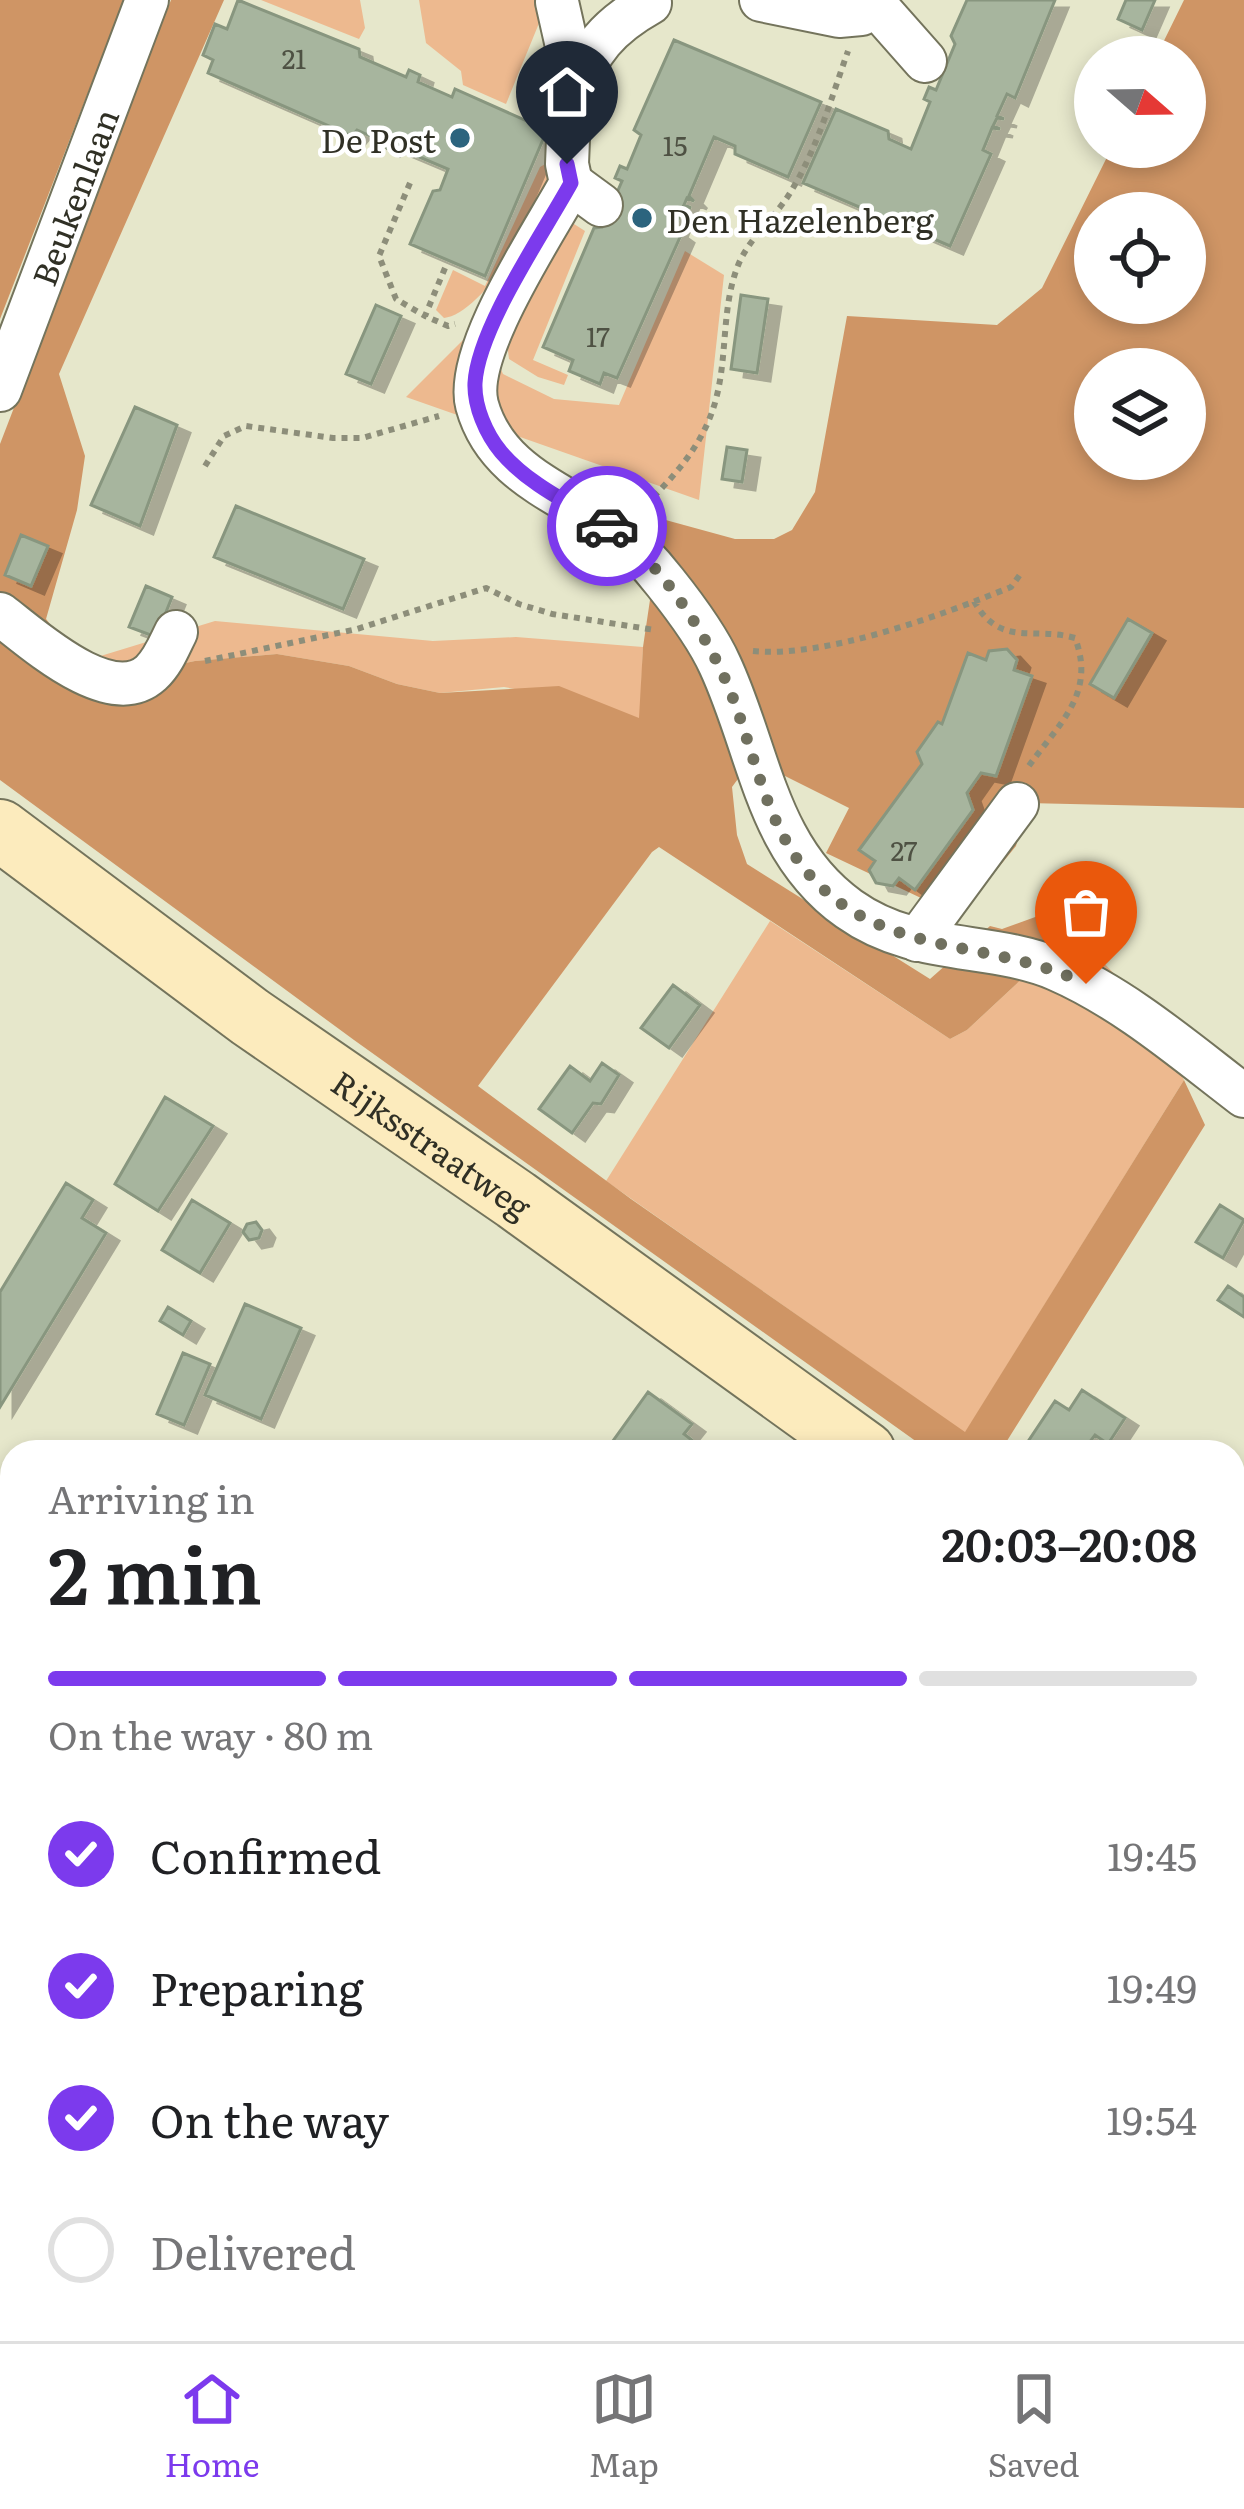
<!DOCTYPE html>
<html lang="en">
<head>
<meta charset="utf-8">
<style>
  :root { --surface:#fff; --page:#f2f2f2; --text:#202124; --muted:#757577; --line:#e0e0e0; --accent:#7c3aed }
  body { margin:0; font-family:Literata,serif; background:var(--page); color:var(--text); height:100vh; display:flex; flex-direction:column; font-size:45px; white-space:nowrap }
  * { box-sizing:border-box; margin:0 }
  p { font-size:39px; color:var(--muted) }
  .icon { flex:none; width:66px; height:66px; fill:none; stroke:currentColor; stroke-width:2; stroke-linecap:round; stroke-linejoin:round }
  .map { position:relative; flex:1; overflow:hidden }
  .sheet { position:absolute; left:0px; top:1440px; width:1245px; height:903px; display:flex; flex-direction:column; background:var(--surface); border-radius:36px 36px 0 0; box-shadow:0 6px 18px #0003 }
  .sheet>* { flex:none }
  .needle { width:78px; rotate:110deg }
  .buttons { position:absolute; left:1074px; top:36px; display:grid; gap:24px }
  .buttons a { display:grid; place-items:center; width:132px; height:132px; border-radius:50%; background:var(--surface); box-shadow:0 6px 18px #0003; font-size:60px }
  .pin { position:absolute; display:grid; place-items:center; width:102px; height:102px; color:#fff; margin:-123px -51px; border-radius:50% 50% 50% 0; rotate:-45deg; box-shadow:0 0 12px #0007 }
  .pin .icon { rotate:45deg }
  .courier { position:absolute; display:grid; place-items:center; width:120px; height:120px; margin:-60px; border:9px solid #7c3aed; border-radius:50%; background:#fff; color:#222; box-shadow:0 3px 15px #0007 }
  .summary em { font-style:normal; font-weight:600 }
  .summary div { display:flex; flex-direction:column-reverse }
  .summary { display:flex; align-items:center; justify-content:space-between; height:204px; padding:0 48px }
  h1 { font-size:78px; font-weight:600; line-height:90px }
  .bar { display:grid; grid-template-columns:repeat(4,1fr); gap:18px 12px; align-content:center; height:144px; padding:0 48px }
  .bar i { height:15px; border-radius:9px; background:var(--line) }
  .bar .active { background:var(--accent) }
  .bar p { grid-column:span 4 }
  ol { padding:0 48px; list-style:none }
  li { display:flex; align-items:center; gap:36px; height:132px }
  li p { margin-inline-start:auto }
  li .icon { padding:12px; border-radius:50%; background:var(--accent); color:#fff; stroke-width:4 }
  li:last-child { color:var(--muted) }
  li i { width:66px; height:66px; border:6px solid var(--line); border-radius:50% }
  .menu { display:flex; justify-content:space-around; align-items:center; height:168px; border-top:3px solid var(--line); background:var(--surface); font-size:33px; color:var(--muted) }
  .menu a { display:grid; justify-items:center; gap:6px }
  .menu .active { color:var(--accent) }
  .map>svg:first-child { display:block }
</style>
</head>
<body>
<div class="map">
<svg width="1244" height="2341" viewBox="0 0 1244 2341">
  <defs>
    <filter id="shadow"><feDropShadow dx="13" dy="8" stdDeviation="0" flood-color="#0004"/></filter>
  </defs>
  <rect width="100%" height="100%" fill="#e6e7cb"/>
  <path fill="#edb98f" d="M261 0H360L365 28 359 39Z
    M419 0H536L544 11 506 104 463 85 461 71 426 43Z
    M558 157C552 175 548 196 539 213 525 241 475 316 444 318L436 310 453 270 485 286 540 167Z
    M574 224 585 231 533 360 568 375 564 385 538 377 509 359 505 326 557 232Z
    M685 251 724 275 699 500 406 397 477 326 483 330 503 374 554 399 619 405Z
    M215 621 433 641 516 637 643 647 640 719 606 706 504 687 440 693 397 684 349 666 277 654 195 661 142 672 94 658Z
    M770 921 950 1039 967 1030 1071 933C1121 974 1156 1021 1184 1080L965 1433 606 1181Z"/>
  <path fill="#cf9565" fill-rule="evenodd" d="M0 0H124L0 319Z
    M171 0H224L59 374 85 456 77 510 46 619 69 648 142 672 195 661 277 654 349 666 397 684 440 693 559 686 639 718 643 647 662 519 735 539H774L792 530 815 492 847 316 997 325 1042 288 1112 147H1185V57H1156L1184 0H1244V808L1027 803 1016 846 959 916 826 853 849 808 785 776 746 768 732 787 737 835 747 864 930 979 990 926 1002 929 1038 916 1071 933 967 1030 950 1039 659 847 652 852 478 1086 631 1199 965 1432 1184 1080 1205 1125 1000 1452H931L354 1040 0 780V444ZM1095 213H1185V303H1095ZM1095 369H1185V459H1095Z"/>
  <path fill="#a7b59e" stroke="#88967f" stroke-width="3" filter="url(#shadow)" d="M238 0 359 49 360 57 406 77 409 70 420 75 418 82 452 97 455 89 547 130 485 276 410 244 433 191 440 190 448 169 391 145 386 149 389 144 381 141 377 145 379 140 357 130 352 136 208 73 213 60 203 55 215 24 227 29Z
    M967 0H1055L1015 98 1007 94 997 116 1004 119 997 118 993 126 1000 129 992 128 983 150 991 154 950 246 803 183 836 109 888 131 889 139 911 149 930 102 924 99 929 87 936 90 955 44 951 36Z
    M1126 0H1155L1142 30 1118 19Z
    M674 40 821 102 788 177 735 154V146L714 137 689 196 694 201 687 198 684 205 691 208 683 207 674 230 681 235 617 378 604 373 600 384 569 371 573 360 543 347 594 228 602 227 622 181 615 178 620 166 627 169 641 135 634 130Z
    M741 295 768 299 757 373 731 369Z
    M376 305 401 316 371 384 346 374Z
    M135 407 177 425 140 526 91 505Z
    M727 447 747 450 742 482 722 479Z
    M236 506 364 559 343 609 214 557Z
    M21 535 48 546 31 586 5 575Z
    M146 586 172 597 156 637 129 627Z
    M1128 619 1152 633 1114 698 1090 684Z
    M1007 649 1017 660 1014 670 1032 676 996 776 981 773 967 793 973 810 915 890 899 878 893 886 876 883 869 870 875 861 859 850 922 764 917 752 938 722 942 724 968 653 986 660 989 651Z
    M673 985 700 1005 669 1048 641 1028Z
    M602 1063 619 1075 601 1104 593 1103 572 1133 539 1109 570 1066 590 1081Z
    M165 1097 213 1126 158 1211 115 1184Z
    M66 1183 93 1200 82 1218 106 1233 0 1407V1292Z
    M192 1200 230 1223 200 1273 162 1250Z
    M1220 1205 1244 1220 1223 1258 1196 1242Z
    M256 1222 262 1230 259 1238 249 1240 243 1232 247 1224Z
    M1228 1286 1244 1297V1317L1218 1300Z
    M245 1304 301 1328 261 1419 205 1395Z
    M168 1307 191 1321 183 1335 160 1321Z
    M183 1353 210 1364 184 1425 157 1414Z
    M1082 1390 1125 1418 1108 1444 1095 1435 1086 1447 1080 1443 1074 1452H1021L1055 1401 1069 1410Z
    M648 1392 692 1424 684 1434 693 1441 686 1452H605Z
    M1235 1475 1244 1481V1501L1233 1520Z
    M1244 1538V1599L1240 1605 1233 1601V1552Z
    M8 1542 12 1543V1592L7 1601 0 1598V1558Z
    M1233 1793 1244 1799V1876L1233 1871 1237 1844 1233 1842Z
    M12 1824V1877L0 1871V1848Z
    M1240 2001 1244 2003 1243 2033 1233 2027V2015Z
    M12 2065V2105L0 2120V2079Z
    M1238 2101 1244 2105V2170L1233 2164V2111Z
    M9 2196 12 2215 6 2222 0 2217V2206Z
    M6 2230 12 2235V2274L0 2264V2238Z
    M8 2299 12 2301V2324L2 2335 0 2306Z
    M28 2331H79L84 2335 79 2341H40Z
    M249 2331H294L285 2341H277L268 2334 263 2341H240Z
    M294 2331H338L329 2341H285Z
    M338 2331H347L359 2341H329Z
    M519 2331H568L562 2341H514Z
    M867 2331H887L882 2341H862Z
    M968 2331H1003L998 2341H987Z
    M1003 2331H1043L1038 2341H998Z
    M1131 2331H1140L1159 2341H1126Z
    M1140 2331H1189L1184 2341H1159Z"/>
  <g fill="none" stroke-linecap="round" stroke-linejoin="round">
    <defs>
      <g id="minor">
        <path d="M761 0 839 16 861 14 873 0"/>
        <path d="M872 1 925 61"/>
        <path d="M557 2 571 64 567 164 571 183C544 233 463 352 477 405 496 474 562 492 614 530 632 544 651 564 665 582 685 607 707 636 720 665 760 751 766 850 849 909 915 956 989 941 1056 969 1125 999 1185 1051 1244 1096"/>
        <path d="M573 95C588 50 609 26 650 3"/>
        <path d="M571 183 601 205"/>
        <path id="s1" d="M0 390 147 0"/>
        <path d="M0 614C33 639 110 710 151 673 163 662 169 646 176 632"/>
        <path d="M917 940 1017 804"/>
        <path d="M0 1644 12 1653"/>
        <path d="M0 1930 12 1940"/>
        <path d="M1233 2081 1244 2061"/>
        <path d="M1233 2227 1244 2233"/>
        <path d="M423 2331 433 2341"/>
        <path d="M154 2341 163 2331"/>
        <path d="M1085 2341 1090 2331"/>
      </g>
      <g id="secondary">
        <path id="s2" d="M0 830 250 1017 516 1200 865 1452"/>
        <path d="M1233 1691 1244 1696"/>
      </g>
    </defs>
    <use href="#minor" stroke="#74745c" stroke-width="46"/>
    <use href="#secondary" stroke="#74745c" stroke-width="64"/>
    <path stroke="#8d8e7a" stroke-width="6" stroke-dasharray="6 6" stroke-linecap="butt" d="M410 183 379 256 396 299 425 316
      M445 268 425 316 448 326 455 324
      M205 466 224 436 246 426 333 438H362L439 416
      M645 505C676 475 705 442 716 399 728 354 721 306 739 263 752 234 778 215 793 188 818 146 832 96 848 51
      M974 601C1000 648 1033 626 1075 638 1097 695 1057 725 1026 770
      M753 651C827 658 942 615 1011 587L1022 572
      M205 661 357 629 486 588 519 604 552 614 655 630"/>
    <use href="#minor" stroke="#fff" stroke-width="42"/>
    <use href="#secondary" stroke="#fcebbd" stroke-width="60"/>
  </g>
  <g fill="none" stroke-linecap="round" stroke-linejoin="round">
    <path stroke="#70705f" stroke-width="12" stroke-dasharray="0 21.6" d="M607 526C659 557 714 645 734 701 757 762 769 835 817 883 891 958 998 940 1086 984"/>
    <path stroke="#7c3aed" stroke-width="15" d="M567 164 571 183C543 234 478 328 475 383 474 406 486 434 501 452 528 484 571 504 607 526"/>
  </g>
  <g fill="#2c647e" stroke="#fff" stroke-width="4.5">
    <circle cx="460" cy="138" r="12"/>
    <circle cx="642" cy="218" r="12"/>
  </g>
  <g text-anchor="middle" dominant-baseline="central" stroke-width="9" stroke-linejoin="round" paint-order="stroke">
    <g font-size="27" fill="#4e5143">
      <text x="294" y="57">21</text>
      <text x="675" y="144">15</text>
      <text x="598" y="335">17</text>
      <text x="904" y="849">27</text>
    </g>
    <g font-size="33" fill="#303025" stroke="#fff" text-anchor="end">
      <text x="436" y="138">De Post</text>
      <text x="666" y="218" text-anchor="start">Den Hazelenberg</text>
    </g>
    <g font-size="33" fill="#303025" stroke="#fff">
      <text stroke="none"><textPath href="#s1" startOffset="207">Beukenlaan</textPath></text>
      <text stroke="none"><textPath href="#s2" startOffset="534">Rijksstraatweg</textPath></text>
    </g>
  </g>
</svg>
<div class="buttons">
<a><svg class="needle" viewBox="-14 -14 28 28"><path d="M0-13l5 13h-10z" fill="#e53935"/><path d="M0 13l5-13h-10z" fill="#757577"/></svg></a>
<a><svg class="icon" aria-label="locate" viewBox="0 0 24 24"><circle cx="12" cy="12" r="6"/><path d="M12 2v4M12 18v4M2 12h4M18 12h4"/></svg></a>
<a><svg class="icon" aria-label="layers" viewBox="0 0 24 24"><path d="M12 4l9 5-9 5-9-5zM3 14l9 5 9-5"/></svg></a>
</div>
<div class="pin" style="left:1086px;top:984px;background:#ea580c"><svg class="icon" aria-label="bag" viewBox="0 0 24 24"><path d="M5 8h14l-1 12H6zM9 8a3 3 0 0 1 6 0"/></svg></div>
<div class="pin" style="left:567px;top:164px;background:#1f2937"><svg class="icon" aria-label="home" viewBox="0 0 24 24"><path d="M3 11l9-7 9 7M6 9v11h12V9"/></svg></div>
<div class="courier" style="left:607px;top:526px"><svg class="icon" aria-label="car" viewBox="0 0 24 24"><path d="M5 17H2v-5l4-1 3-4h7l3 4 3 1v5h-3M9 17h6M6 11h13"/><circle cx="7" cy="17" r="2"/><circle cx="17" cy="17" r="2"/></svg></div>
<section class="sheet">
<div class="summary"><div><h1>2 min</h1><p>Arriving in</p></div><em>20:03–20:08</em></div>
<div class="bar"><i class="active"></i><i class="active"></i><i class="active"></i><i></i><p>On the way · 80 m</p></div>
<ol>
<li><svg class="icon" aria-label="check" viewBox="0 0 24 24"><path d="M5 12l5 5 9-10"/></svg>Confirmed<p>19:45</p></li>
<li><svg class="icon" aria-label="check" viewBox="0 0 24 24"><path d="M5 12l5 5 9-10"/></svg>Preparing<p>19:49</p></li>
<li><svg class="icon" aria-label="check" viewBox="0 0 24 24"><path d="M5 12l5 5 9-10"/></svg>On the way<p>19:54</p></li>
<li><i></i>Delivered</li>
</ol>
</section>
</div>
<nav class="menu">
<a class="active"><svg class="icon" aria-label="home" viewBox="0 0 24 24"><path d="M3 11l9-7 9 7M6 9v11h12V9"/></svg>Home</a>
<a><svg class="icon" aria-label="map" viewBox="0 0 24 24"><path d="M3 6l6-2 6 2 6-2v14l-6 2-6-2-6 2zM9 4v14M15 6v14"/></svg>Map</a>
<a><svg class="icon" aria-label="saved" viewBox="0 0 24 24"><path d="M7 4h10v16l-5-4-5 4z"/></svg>Saved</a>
</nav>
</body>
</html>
